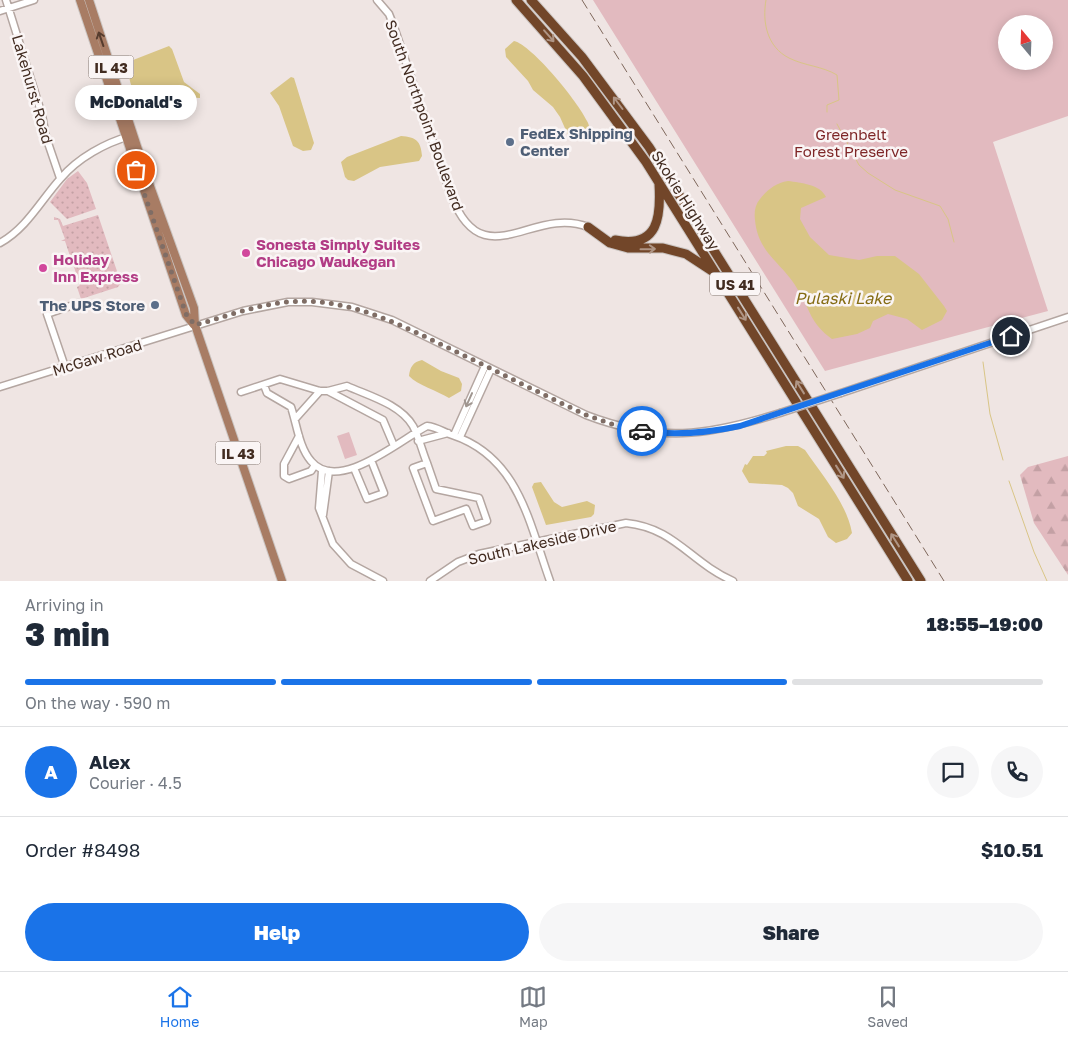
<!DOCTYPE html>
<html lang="en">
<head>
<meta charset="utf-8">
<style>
  :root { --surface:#fff; --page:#f6f6f7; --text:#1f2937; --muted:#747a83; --line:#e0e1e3; --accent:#1a73e8 }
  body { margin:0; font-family:"Golos Text",sans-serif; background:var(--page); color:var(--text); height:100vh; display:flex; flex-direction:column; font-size:19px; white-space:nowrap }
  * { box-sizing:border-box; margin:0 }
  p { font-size:16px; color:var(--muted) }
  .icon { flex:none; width:28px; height:28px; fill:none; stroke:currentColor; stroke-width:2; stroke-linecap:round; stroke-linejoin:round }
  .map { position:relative; height:581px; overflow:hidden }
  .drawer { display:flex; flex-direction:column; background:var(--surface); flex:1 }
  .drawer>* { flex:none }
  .needle { width:32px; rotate:341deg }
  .controls { position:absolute; left:998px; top:15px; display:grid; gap:10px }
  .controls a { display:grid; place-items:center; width:55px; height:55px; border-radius:50%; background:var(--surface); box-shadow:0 2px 12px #0003; font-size:25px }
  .pin { position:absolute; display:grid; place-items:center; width:42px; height:42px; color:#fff; margin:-21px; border:2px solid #fff; border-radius:50%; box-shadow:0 1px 5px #0007 }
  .courier { position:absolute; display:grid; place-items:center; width:50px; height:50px; margin:-25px; border:4px solid #1a73e8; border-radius:50%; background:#fff; color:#222; box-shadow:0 1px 6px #0007 }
  .bubble { position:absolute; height:35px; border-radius:18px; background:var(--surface); box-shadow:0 2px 12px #0003; font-size:16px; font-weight:800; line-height:35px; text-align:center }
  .overview em { font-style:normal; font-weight:800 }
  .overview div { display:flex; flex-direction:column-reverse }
  .overview { display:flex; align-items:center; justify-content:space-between; height:85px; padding:0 25px }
  h1 { font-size:32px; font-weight:800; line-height:38px }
  .bar { display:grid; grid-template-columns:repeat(4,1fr); gap:8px 5px; align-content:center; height:60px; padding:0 25px }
  .bar i { height:6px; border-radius:4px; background:var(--line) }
  .bar .current { background:var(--accent) }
  .bar p { grid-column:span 4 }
  .line { display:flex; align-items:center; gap:12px; padding:0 25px; border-top:1px solid var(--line) }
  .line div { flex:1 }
  .round { display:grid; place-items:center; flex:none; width:52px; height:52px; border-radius:26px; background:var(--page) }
  .button { display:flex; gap:10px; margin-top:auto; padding:10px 25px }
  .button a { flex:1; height:58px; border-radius:30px; background:var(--accent); color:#fff; font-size:20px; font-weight:800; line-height:58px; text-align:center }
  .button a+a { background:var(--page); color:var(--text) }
  .tab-bar { display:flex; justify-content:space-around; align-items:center; height:70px; border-top:1px solid var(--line); background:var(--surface); font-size:14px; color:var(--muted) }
  .tab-bar a { display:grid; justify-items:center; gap:2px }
  .tab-bar .current { color:var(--accent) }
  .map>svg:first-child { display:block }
</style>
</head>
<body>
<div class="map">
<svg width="1068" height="581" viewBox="0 0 1068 581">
  <defs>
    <pattern id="grass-dots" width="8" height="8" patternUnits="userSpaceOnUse" patternTransform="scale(1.25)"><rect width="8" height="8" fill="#e2babf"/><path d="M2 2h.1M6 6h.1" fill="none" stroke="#c3a0a4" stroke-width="1.8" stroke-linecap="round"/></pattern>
    <pattern id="forest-firs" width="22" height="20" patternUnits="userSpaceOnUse" patternTransform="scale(1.25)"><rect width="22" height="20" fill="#e2babf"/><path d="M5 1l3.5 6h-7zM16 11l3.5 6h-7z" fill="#c3a0a4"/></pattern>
  </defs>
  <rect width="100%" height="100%" fill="#efe5e3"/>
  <path fill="url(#grass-dots)" d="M78 171 87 183 96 209 67 219 50 202 67 179Z
    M98 215 121 283 118 287 81 299 77 287 80 285 72 261H68L71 259 65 241H61L65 239 58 220H54V217L60 219 63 226Z"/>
  <path fill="url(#forest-firs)" d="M1068 456V575L1034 523 1020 475 1028 467Z"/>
  <path fill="#e2babf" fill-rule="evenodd" d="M593 0H1068V116L993 142 1048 311 825 371ZM1006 24H1044V61H1006Z
    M349 432 357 455 345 459 337 436Z"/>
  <path fill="#d9c586" d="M514 41C532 45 579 103 587 121 590 126 590 131 588 136L581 141 574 140 568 135 560 117 553 107 533 90 528 81 506 57 505 49Z
    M169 46 172 49 184 82 200 94V98L181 97 173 100 141 103C132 95 127 73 128 62Z
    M291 77 294 78 314 143 311 150 303 151 293 146 279 106 270 93Z
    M401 136C416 137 421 141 422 156L419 161 380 167 354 181 348 180 345 177 341 162 347 157Z
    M788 181C801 183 820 184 826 197L801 208 800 219 810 237 829 255 859 260 877 256H895L919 274 944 306 947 311 942 320 922 330 907 319 888 314 873 321 870 328 857 334 832 339C810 323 811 311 798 290 783 263 758 254 755 220 754 212 755 205 760 199 768 189 776 183 788 181Z
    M422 360 441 371 459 378 462 384 461 391 449 398C438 391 417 385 409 376 410 367 413 362 422 360Z
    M786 446H798L805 450C821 474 847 503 852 533L847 539 836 543 828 537 819 519 798 506 793 493 788 488 782 485 749 483 742 471 745 464 747 465 753 456H764L767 453 766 451Z
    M541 482 554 502 562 507 587 501 595 505 594 514 591 517 546 525 532 487 534 483Z"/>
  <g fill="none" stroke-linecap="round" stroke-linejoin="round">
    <path stroke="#d9c586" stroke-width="1" d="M766 0C762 22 767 47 789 58 805 66 822 66 837 75L839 100 827 105V112
      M837 124 859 165 868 173 895 190 940 206 948 219 954 242
      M983 362 990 414 1003 460
      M1009 481 1034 552 1047 581"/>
    <defs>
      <path id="minor" d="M6 0 42 115 46 137 60 178
        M377 0 389 14 393 24 451 195C483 279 532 205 588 227
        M0 11 34 0
        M0 243C27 228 41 200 61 178 78 158 105 143 130 136
        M65 367 47 314 79 303
        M264 385 267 393 291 407C297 425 299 447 311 461 338 494 400 440 427 426 437 427 443 432 452 435 519 457 529 523 550 581
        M0 387 243 311 288 302H312L352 307 392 320 586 415C659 443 707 436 780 413
        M328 391 383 420 394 446
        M241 392 280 379 320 391H328L347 386C369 396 400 404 413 426 419 437 422 451 427 463
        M841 393 1068 317
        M295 419 320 391
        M454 435 485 366
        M299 436 284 464V476L289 479 311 471 315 465
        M460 437 491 369
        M418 441 448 433
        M427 463 436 489 479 498 487 521 473 526 466 509 433 521 413 468Z
        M354 468 367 499 384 493 371 460
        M322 471 319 508 333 544 351 564 383 581
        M323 515 329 471
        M430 581 458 562 479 554 626 523C675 528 690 562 733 581"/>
      <path id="major" d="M80 0 186 315 194 325
        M89 0 150 186 194 308 195 325 282 581"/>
      <path id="highway" d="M516 0 583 76 646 162 908 581
        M531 0 582 57 649 147 921 581
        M588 227 610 243 628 248H663L686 254 715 273
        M615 240C659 249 661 216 659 184"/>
    </defs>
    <use href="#minor" stroke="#b4a6a1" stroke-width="9"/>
    <use href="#major" stroke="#cac4c1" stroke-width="10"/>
    <use href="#highway" stroke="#cac4c1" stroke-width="11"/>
    <use href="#minor" stroke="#fff" stroke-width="6"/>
    <use href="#major" stroke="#a87c64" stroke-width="8"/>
    <use href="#highway" stroke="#724629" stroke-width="9"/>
    <path stroke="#7e675b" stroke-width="1" stroke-dasharray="10 5" stroke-linecap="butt" d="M582 0 944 581"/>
    <defs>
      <path id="minor-bridge" d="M780 413 841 393"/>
    </defs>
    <use href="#minor-bridge" stroke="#b4a6a1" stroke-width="9" stroke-linecap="butt"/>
    <use href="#minor-bridge" stroke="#fff" stroke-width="6"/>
  </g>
  <defs><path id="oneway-shaft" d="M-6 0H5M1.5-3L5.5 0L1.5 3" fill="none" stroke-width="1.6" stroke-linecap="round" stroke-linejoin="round" transform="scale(1.25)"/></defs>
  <g stroke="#af9585">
    <use href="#oneway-shaft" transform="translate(549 36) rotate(49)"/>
    <use href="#oneway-shaft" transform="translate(618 103) rotate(-127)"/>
    <use href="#oneway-shaft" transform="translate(648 249) rotate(-1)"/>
    <use href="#oneway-shaft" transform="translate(742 314) rotate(58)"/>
    <use href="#oneway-shaft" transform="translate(800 387) rotate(-122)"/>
    <use href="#oneway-shaft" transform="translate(840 472) rotate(58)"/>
    <use href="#oneway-shaft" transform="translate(895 540) rotate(-122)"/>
  </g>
  <use stroke="#563c2e" href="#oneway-shaft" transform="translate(101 39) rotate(-109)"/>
  <use stroke="#a09690" href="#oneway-shaft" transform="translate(469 400) rotate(114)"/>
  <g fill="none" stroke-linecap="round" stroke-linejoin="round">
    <path stroke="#7f6d65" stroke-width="5" stroke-dasharray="0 9" d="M136 170 186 314 195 325C225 317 255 305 287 302 350 296 404 327 459 353 502 374 544 395 586 415L617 426 642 431"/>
    <path stroke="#1a73e8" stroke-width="6" d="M642 431C676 436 707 433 740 426L1011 336"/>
  </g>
  <g fill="#5c6f8a" stroke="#faf5f5" stroke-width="2">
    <circle cx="510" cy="142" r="5"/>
    <circle cx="155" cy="305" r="5"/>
  </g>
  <g fill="#d1479c" stroke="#faf5f5" stroke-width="2">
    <circle cx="246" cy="253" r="5"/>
    <circle cx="43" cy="268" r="5"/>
  </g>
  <g text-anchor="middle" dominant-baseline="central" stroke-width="5" stroke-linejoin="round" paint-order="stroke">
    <g fill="#faf5f5" stroke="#796861" stroke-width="1">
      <rect x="88.5" y="55.5" width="45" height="23" rx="4"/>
      <rect x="710" y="272.5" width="50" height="23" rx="4"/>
      <rect x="215.5" y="441.5" width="45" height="23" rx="4"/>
    </g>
    <g font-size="14" font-weight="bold" fill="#422c21">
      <text x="111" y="67">IL 43</text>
      <text x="735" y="284">US 41</text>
      <text x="238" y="453">IL 43</text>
    </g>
    <g font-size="15" fill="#422c21" stroke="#faf5f5">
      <text transform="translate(33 89) rotate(74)">Lakehurst Road</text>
      <text transform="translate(425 115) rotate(70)">South Northpoint Boulevard</text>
      <text transform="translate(686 200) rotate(58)">Skokie Highway</text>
      <text transform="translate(97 357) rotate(-17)">McGaw Road</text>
      <text transform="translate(542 542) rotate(-13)">South Lakeside Drive</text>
    </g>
    <g font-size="15" font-weight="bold" fill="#4e5e75" stroke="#faf5f5" text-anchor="start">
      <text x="520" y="133">FedEx Shipping<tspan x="520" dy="17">Center</tspan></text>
      <text x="145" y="305" text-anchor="end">The UPS Store</text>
    </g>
    <g font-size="15" fill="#7e2627" stroke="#faf5f5">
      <text x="851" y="134">Greenbelt<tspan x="851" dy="17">Forest Preserve</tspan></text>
    </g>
    <g font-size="15" font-weight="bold" fill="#b23c85" stroke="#faf5f5" text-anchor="start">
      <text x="256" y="244">Sonesta Simply Suites<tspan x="256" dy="17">Chicago Waukegan</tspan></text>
      <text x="53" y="259">Holiday<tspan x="53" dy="17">Inn Express</tspan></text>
    </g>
    <g font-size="16" font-style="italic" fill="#856c14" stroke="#faf5f5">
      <text x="843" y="298">Pulaski Lake</text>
    </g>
  </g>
</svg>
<div class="controls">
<a><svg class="needle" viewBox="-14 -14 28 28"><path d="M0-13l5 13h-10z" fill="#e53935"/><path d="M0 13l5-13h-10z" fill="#747a83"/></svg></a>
</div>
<div class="pin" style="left:136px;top:170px;background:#ea580c"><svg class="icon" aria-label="bag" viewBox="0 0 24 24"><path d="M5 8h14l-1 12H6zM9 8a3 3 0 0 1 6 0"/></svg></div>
<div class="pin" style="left:1011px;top:336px;background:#1f2937"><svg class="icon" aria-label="home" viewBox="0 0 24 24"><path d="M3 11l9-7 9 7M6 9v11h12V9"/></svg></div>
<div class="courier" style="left:642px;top:431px"><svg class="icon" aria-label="car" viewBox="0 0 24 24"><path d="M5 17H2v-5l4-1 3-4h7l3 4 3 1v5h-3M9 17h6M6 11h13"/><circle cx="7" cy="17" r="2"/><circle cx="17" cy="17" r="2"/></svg></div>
<div class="bubble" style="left:75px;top:85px;width:122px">McDonald's</div>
</div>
<section class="drawer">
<div class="overview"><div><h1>3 min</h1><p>Arriving in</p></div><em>18:55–19:00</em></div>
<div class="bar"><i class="current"></i><i class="current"></i><i class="current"></i><i></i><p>On the way · 590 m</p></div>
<div class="line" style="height:90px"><b class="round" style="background:var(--accent);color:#fff">A</b><div><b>Alex</b><p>Courier · 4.5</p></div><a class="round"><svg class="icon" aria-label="chat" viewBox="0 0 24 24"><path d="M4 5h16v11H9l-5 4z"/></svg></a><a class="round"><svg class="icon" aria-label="phone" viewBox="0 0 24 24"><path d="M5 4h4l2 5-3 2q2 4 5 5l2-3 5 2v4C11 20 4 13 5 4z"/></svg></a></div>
<div class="line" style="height:65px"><div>Order #8498</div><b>$10.51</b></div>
<div class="button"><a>Help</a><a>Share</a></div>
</section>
<nav class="tab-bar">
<a class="current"><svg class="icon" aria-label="home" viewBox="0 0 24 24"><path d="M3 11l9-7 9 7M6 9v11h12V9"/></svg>Home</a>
<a><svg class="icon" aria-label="map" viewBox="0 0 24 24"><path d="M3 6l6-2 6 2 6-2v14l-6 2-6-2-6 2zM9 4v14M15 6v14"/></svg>Map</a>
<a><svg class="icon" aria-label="saved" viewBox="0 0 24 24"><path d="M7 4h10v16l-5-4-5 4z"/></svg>Saved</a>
</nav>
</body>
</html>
